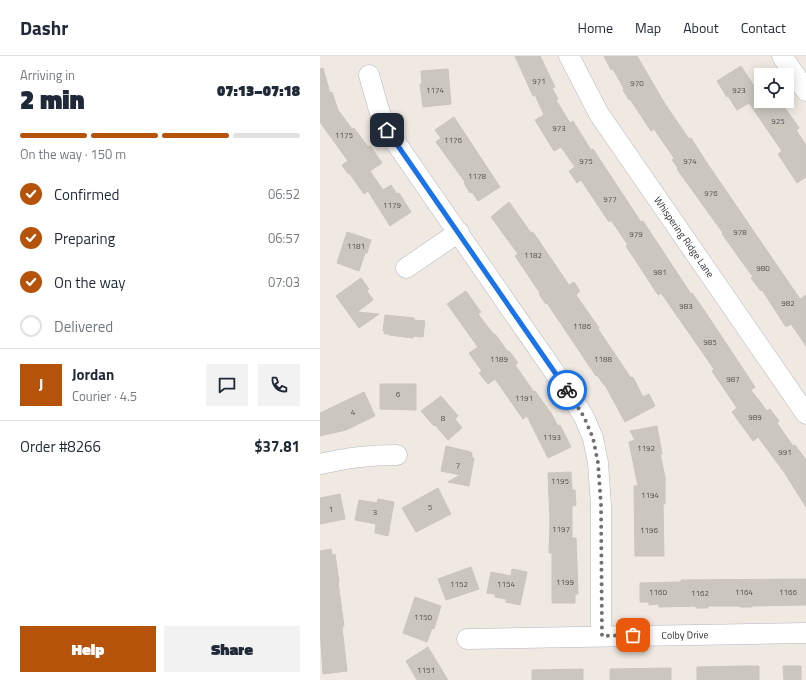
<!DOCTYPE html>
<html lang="en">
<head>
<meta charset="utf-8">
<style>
  :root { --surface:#fff; --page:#f2f2f3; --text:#1f2937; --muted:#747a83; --line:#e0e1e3; --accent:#b45309 }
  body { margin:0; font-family:"Titillium Web",sans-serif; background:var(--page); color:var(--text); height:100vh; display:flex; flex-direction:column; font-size:15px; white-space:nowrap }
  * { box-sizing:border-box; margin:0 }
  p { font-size:13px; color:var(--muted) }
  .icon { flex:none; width:22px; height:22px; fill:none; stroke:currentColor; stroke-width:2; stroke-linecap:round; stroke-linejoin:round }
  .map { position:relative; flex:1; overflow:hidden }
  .side { display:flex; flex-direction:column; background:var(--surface); width:320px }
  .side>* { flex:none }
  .buttons { position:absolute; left:434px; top:12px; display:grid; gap:8px }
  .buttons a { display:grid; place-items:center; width:40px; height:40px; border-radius:0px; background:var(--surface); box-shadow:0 2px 10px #0003; font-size:20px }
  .pin { position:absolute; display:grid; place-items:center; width:34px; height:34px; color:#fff; margin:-17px; border-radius:8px; box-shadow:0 2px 6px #0006 }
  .courier { position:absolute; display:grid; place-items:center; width:40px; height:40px; margin:-20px; border:3px solid #1a73e8; border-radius:50%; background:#fff; color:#222; box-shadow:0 1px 5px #0007 }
  .head em { font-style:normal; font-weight:800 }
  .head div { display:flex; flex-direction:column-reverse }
  .head { display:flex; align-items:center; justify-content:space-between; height:68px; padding:0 20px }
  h1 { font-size:26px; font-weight:800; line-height:30px }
  .bar { display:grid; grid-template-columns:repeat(4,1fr); gap:6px 4px; align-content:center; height:48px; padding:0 20px }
  .bar i { height:5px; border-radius:3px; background:var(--line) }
  .bar .active { background:var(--accent) }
  .bar p { grid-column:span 4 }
  .line { display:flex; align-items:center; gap:10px; padding:0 20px; border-top:1px solid var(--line) }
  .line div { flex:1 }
  .round { display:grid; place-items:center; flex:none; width:42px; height:42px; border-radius:0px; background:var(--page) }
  ol { padding:0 20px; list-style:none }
  li { display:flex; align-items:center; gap:12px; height:44px }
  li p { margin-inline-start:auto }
  li .icon { padding:4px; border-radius:50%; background:var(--accent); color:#fff; stroke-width:4 }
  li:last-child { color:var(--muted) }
  li i { width:22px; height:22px; border:2px solid var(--line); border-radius:50% }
  .action { display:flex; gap:8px; margin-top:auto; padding:8px 20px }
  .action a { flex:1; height:46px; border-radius:0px; background:var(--accent); color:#fff; font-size:16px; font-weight:800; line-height:46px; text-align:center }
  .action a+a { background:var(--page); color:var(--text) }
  header { display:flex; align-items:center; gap:24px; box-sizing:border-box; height:56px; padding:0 20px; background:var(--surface); border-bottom:1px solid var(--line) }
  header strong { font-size:19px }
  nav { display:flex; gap:22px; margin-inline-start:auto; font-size:14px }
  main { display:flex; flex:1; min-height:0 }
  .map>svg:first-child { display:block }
</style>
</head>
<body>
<header>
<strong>Dashr</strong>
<nav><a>Home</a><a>Map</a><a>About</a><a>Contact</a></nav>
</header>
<main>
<section class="side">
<div class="head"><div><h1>2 min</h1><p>Arriving in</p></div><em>07:13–07:18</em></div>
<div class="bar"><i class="active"></i><i class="active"></i><i class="active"></i><i></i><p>On the way · 150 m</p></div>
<ol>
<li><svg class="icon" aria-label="check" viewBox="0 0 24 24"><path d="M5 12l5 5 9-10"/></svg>Confirmed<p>06:52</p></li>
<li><svg class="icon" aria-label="check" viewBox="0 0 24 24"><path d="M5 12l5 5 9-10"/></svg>Preparing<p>06:57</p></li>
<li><svg class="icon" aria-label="check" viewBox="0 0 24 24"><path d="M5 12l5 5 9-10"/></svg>On the way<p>07:03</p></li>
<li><i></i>Delivered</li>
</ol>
<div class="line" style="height:72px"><b class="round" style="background:var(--accent);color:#fff">J</b><div><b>Jordan</b><p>Courier · 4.5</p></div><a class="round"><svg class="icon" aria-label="chat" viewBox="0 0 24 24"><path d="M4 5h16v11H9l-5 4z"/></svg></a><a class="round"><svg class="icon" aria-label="phone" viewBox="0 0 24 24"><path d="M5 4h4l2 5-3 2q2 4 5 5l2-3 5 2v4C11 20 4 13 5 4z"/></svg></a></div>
<div class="line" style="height:52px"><div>Order #8266</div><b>$37.81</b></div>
<div class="action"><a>Help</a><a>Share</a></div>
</section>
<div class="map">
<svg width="486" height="624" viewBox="0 0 486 624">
  <rect width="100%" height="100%" fill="#efe9e1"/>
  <path fill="#cbc7bf" stroke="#cbc5ba" d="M195 0H220L235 31 232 32 238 43 236 44 250 67 253 65 271 94 273 93 321 166 323 165 371 238 372 237 386 257 435 331 431 334 447 355 450 353 459 365 457 367 473 390 475 389 486 404V451L464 416 438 381 433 385 412 356 417 352 392 315 394 313 341 237 338 239 306 190 308 189 291 164 289 166 261 124 257 127 249 115 255 111 241 91 234 95 215 64 224 59 215 39 213 40Z
    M284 0H317L345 48 369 83 371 82 387 107 480 243 486 239V290L471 268 466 271 442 234 441 235 431 222 433 221 402 178 403 177 357 113 358 112 352 104 354 102 334 73 331 75 310 43 309 44 303 34 304 33 293 13 291 14Z
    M421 10 441 41V45H444L448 52 458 45 464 53 465 52 479 72 476 74 486 89V121L477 127 458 98 462 95 429 47 417 54 408 40 407 41 397 25Z
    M3 12 10 37 12 36 18 54 32 73 34 72 48 91 50 90 62 107 50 115 63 134 71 129 77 138 79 137 91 156 70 170 48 135 44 138 29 117 28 118 22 109 28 105 0 66V13Z
    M128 13 131 48 103 51 100 28H102L101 15Z
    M134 61 180 131 158 145 152 136 150 137 144 127 145 126 116 86 121 82 115 74Z
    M189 146 211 177 213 176 249 229 254 226 260 235 256 239 279 272 278 273 311 322 313 321 323 341 329 338 335 350 305 366 285 329H284L277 319 276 320 227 247 226 248 219 238 220 237 195 200 198 198 171 161Z
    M27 176 51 184 47 197H45L39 215 17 207Z
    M41 222 49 233 47 235 53 244 37 256 59 258 39 272 16 240Z
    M146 235 161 256 158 258 174 279 175 278 188 296 189 295 198 307 195 309 214 336 215 335 231 357 238 370 240 369 251 391 228 402 207 360 203 363 175 323 168 328 159 317 162 315 149 297 158 291 127 248Z
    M65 259 94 262V264L105 265 103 281 93 280V282L69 279V278H64L65 275H63Z
    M60 328H96V354L60 353Z
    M44 336 55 360 26 374 0 380V357Z
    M121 340 138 360 135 363 142 372 128 384 115 369 114 370 101 355Z
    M337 370 342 398H340L345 421V448H343L344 500H315L314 430H318L309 386 315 384 310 375Z
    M126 390 151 396V397H152V402H154L149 430 128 426 140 419 121 415Z
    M251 416 252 434H255L256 449 252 450V482H256L258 538H255V547H232V497H229L230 464 228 417Z
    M118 432 131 458 96 476 82 452Z
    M20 438 25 463 0 468V442Z
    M58 443 74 446 68 480 55 477 56 468 35 464 39 444 57 447Z
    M11 493 12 499 15 498 19 526H18L24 570 22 571 27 615 3 618 0 572V495Z
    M151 511 159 533 126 544 118 523Z
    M192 513 207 516 200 549 186 546V543L175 541V538L167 537 171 516 191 520Z
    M486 523V549L432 550V551H420V550H388V552H376V550L339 551V548L329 549V546H320V527L361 526V524Z
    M95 541 121 550 114 573 112 572 107 586 83 577Z
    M108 591 128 624H97L86 605Z
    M423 610H439V624H377V611Z
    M463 610H481V624H464Z
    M351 612V624H290V613Z
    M263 613V624H212V614Z"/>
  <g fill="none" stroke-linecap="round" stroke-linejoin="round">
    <defs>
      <path id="minor" d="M249 0 279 58 486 358
        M462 0 486 35
        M49 19 59 54 67 74 253 343 264 361 273 382 278 407 281 449V580
        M86 212 139 176
        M0 408C28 402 48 399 77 399
        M147 583 486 577"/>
    </defs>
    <use href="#minor" stroke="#b4b7c1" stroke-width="21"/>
    <use href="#minor" stroke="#fff" stroke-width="20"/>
  </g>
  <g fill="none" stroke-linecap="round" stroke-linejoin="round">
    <path stroke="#726f6d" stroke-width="4" stroke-dasharray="0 7.2" d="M247 334 264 361 273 382 278 407 281 449 282 580 313 579"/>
    <path stroke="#1a73e8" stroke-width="5" d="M67 74 247 334"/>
  </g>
  <g text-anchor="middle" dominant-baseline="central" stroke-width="3" stroke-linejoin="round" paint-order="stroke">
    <g font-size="8" fill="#555452">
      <text x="219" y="25">971</text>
      <text x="317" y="27">970</text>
      <text x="115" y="34">1174</text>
      <text x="419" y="34">923</text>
      <text x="458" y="65">925</text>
      <text x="239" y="72">973</text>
      <text x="24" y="79">1175</text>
      <text x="133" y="84">1176</text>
      <text x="266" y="105">975</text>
      <text x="370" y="105">974</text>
      <text x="157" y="120">1178</text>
      <text x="391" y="137">976</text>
      <text x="290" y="143">977</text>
      <text x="72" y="149">1179</text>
      <text x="420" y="176">978</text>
      <text x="316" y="178">979</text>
      <text x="36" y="190">1181</text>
      <text x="213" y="199">1182</text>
      <text x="443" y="212">980</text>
      <text x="340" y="216">981</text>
      <text x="468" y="247">982</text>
      <text x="366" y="250">983</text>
      <text x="262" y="270">1186</text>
      <text x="390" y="286">985</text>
      <text x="179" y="303">1189</text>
      <text x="283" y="303">1188</text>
      <text x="413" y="323">987</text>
      <text x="78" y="338">6</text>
      <text x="204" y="342">1191</text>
      <text x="33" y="356">4</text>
      <text x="435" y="361">989</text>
      <text x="123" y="362">8</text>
      <text x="232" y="381">1193</text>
      <text x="326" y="392">1192</text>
      <text x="465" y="396">991</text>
      <text x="138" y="409">7</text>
      <text x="240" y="425">1195</text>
      <text x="330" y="439">1194</text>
      <text x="110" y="451">5</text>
      <text x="11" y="453">1</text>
      <text x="55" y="456">3</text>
      <text x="241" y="473">1197</text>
      <text x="329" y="474">1196</text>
      <text x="245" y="526">1199</text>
      <text x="139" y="528">1152</text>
      <text x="186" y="528">1154</text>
      <text x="338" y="536">1160</text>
      <text x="424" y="536">1164</text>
      <text x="468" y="536">1166</text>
      <text x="380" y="537">1162</text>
      <text x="103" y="561">1150</text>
      <text x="106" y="614">1151</text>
    </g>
    <g font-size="10" fill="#2e2e2e" stroke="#fff">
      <text transform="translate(364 181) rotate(55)">Whispering Ridge Lane</text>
      <text transform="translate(365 579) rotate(-1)">Colby Drive</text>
    </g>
  </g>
</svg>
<div class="buttons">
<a><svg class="icon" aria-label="locate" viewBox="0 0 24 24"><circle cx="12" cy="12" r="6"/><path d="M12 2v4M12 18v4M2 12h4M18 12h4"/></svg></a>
</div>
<div class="pin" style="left:313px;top:579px;background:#ea580c"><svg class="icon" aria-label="bag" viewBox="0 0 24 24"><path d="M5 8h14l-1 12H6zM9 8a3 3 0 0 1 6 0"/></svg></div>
<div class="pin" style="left:67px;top:74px;background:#1f2937"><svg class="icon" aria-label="home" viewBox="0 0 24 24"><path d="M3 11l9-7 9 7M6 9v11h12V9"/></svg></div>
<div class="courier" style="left:247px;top:334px"><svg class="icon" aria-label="bike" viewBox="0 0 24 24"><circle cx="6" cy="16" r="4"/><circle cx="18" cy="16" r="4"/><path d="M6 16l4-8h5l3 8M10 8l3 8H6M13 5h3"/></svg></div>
</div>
</main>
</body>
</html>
